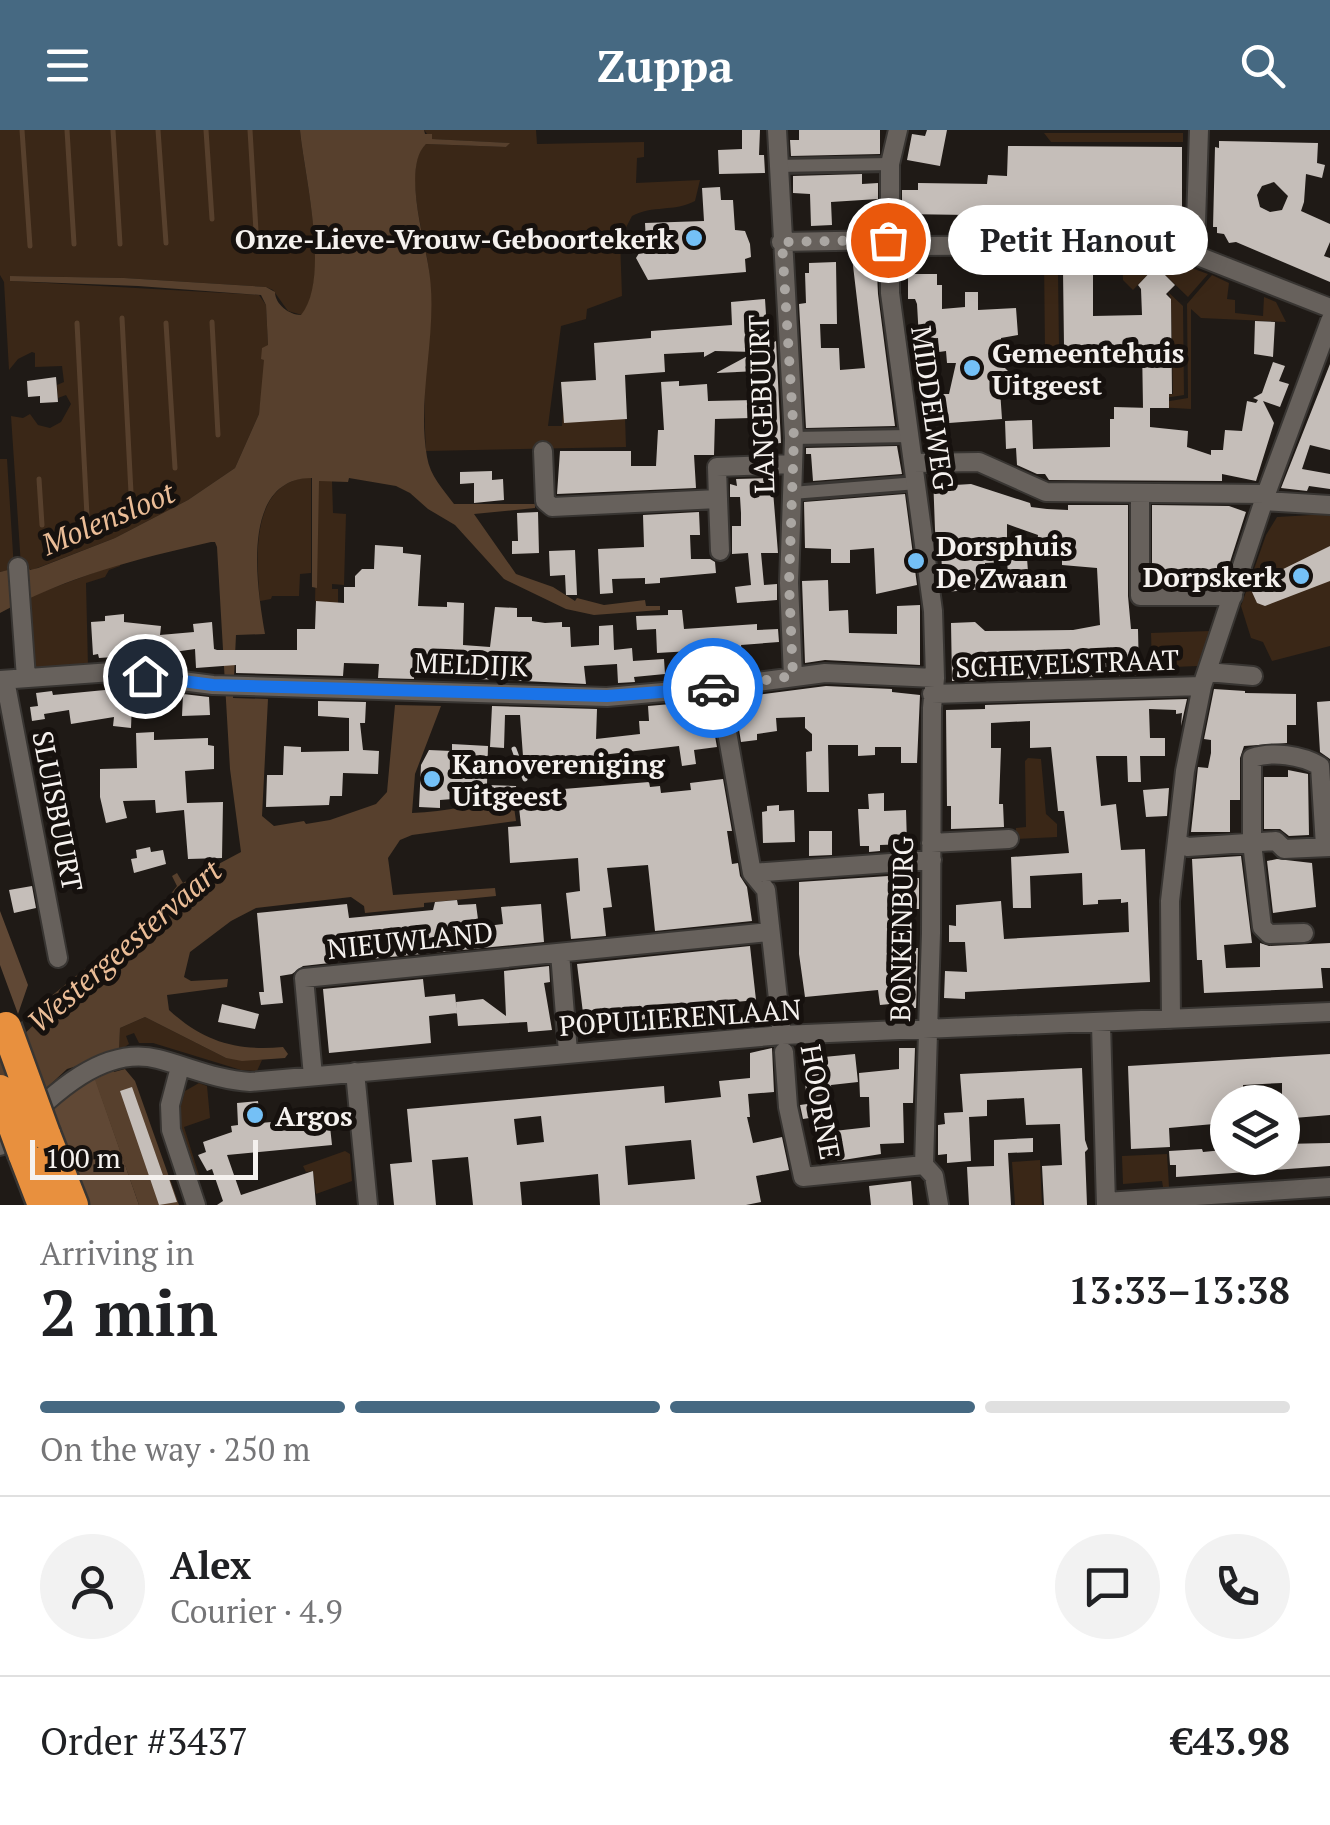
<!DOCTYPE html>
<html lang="en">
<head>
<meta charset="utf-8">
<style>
  :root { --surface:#fff; --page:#f2f2f2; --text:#202124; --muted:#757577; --line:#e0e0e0; --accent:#466982 }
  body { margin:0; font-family:"PT Serif",serif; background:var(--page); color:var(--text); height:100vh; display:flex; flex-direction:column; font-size:38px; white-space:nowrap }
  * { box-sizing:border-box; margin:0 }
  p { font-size:32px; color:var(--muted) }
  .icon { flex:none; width:55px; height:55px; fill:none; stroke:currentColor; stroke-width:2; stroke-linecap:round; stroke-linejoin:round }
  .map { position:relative; height:1075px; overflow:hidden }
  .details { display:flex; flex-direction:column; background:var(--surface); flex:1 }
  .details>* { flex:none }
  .buttons { position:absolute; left:1210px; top:955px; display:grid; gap:20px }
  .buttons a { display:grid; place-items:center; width:90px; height:90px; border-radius:50%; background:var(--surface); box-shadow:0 5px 25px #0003; font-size:50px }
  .scale { position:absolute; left:30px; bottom:25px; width:228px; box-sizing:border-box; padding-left:10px; border:5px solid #f5f1ee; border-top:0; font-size:28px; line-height:35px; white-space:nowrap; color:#f5f1ee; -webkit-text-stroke:8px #16110e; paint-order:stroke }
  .pin { position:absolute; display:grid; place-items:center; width:85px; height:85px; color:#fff; margin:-42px; border:5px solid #fff; border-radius:50%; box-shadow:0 2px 10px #0007 }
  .courier { position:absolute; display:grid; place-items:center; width:100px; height:100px; margin:-50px; border:8px solid #1a73e8; border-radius:50%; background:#fff; color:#222; box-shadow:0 2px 12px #0007 }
  .bubble { position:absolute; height:70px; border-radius:35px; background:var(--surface); box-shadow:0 5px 25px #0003; font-size:32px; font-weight:700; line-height:70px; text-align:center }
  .headline em { font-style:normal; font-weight:700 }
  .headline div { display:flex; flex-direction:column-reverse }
  .headline { display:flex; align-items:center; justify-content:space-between; height:170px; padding:0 40px }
  h1 { font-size:65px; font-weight:700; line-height:75px }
  .bar { display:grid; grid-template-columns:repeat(4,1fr); gap:15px 10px; align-content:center; height:120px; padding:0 40px }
  .bar i { height:12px; border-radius:8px; background:var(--line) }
  .bar .selected { background:var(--accent) }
  .bar p { grid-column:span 4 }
  .line { display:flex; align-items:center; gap:25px; padding:0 40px; border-top:2px solid var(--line) }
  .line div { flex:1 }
  .round { display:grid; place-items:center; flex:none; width:105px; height:105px; border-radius:52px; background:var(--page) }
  header { display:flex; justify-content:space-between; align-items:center; height:130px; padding:0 40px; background:var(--accent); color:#fff; font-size:45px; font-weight:700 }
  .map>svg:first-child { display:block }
</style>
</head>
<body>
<header><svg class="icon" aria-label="menu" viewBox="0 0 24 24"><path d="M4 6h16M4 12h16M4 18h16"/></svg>Zuppa<svg class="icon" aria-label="search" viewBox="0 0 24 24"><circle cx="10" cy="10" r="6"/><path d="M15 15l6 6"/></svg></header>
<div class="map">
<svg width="1330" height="1075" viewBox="0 0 1330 1075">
  <rect width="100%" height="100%" fill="#1f1a16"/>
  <path fill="#3a2717" d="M0 0H300C304 45 331 148 302 185L288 181 273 160 266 157 124 148 10 146 11 151 259 165 266 175 268 215 259 284 235 338 188 370 115 408 32 440 21 436 11 286 23 288 30 284 38 295 50 298 61 292 71 274 66 265 58 268 57 255 64 252 62 236 35 237V223L32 222 18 229 9 240 4 152 0 145Z
    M424 0H536L537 14 644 12V27L637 28 636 53 700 50 695 71C675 82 652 75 632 86L620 109 622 166 587 179 586 189 561 196 548 296H562L563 284 625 287 626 317 426 321C424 287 424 252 427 219 429 191 433 163 428 134 424 105 402 35 426 14L506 17 509 13 431 9Z
    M1044 3H1183V12H1051Z
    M1122 126 1164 128 1208 144 1188 167 1156 136 1133 160 1123 150Z
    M1044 127H1087L1075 141 1058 142 1059 217 1055 221 1060 227V234L1051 231 1045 222Z
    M1212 145 1229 153 1227 169 1235 170V183L1263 186 1264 167 1276 172 1286 192 1201 188 1191 179V279L1140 276 1188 268 1187 174Z
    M1168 162 1183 176 1184 265 1158 269 1160 265 1173 264 1171 169Z
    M0 329H7L14 439 0 442Z
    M311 347V443L300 444 299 466H272L271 469 260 471C256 426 250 351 311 347Z
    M318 351H332L333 383 346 384 344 455 332 454V459H338V482L315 471Z
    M1330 384V516L1272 531 1263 512 1251 508 1241 476 1266 405 1277 387Z
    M120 433V436L109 440 105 447 86 453 88 537 33 541 26 468Z
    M1210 501 1201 532 1197 536 1152 538 1151 503Z
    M1028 628 1041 629 1046 684 1057 694V707L1016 709V698L1026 697 1025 631Z
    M145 887 226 928 262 930 257 941 241 940 153 913H139L134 903 126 906 129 914 119 921 120 898Z
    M199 953 207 956 210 988 184 997 199 1045 194 1048 179 1005 182 1003 178 986 185 961Z
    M345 1021 350 1024 352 1051 316 1064 313 1041 306 1042 303 1036Z
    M1167 1024 1169 1057H1163L1162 1051 1123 1054 1122 1026Z
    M1040 1030 1042 1075H1015L1012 1032Z"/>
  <path fill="#604835" d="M0 781 28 855 18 884 0 835Z
    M99 943 101 948 96 951 139 1075H90L51 976Z"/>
  <path fill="#57402d" d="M300 0H424L425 4H432V9L510 13 506 17 426 14C403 36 423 104 428 134 440 198 416 263 427 327 430 346 443 359 454 374H535V378L474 384 516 444 553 457 575 471 577 468 604 475 645 470 646 476H660V480L594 485 566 479 504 449 455 395 428 379 410 363 396 356 349 348 348 352 319 351 317 458 312 457V348C239 348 257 458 265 504L236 505 233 568 268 569 262 686 274 696 304 691 306 694 330 690 376 674 387 662 395 575 441 576 415 644 412 683C451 682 487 672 523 659L527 668 514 677 516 691 412 705 400 710 388 728 393 765 495 758 496 766 424 773V777L365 783 364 776 351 767 256 778 231 791 190 822 184 847 191 851 228 849 227 857 167 865 169 880C204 912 236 921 283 917L288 924 285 928 242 931 226 928 145 887 120 898 119 921 108 926 114 942 125 939 135 951 179 1075H139L95 950 101 947 93 931 67 939 0 1001V927L41 888 39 876 160 778 177 756 172 746 177 743 183 753 241 722 230 639 217 417 215 412H211C136 429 69 446 0 483V442L27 435 30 440 38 438 115 408 188 370 235 338 259 284 264 230 261 229 262 218 268 215 266 175 261 165 138 156 10 151V146L124 148 266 157 275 162C275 174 289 185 301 185 331 149 304 44 300 0Z"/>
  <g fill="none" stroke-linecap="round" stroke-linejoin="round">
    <path stroke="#57402d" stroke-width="5" d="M22 0 30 116
      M67 0 74 114
      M113 0 120 114
      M158 0 166 113
      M206 0 212 89
      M250 0 257 118
      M122 188 131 363
      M212 192 218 305
      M77 193 87 386
      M166 193 175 338
      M39 349 42 395"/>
  </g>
  <path fill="#c5beb9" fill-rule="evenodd" d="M742 0H760L759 25H764L765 43 719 44 718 20 742 19Z
    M799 0H880V24L791 26 790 10H799Z
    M927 0H947L940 36 907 30 912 4 925 6Z
    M1219 11 1318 13 1317 33 1325 35 1322 48 1306 44 1304 72 1301 81 1330 94V112L1324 126 1330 128V152L1236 112 1229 113 1224 104 1217 103V97H1213L1215 17 1219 18ZM1274 52 1288 66 1282 80 1270 82 1260 77 1257 65 1262 56Z
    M1008 16 1182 17V86H1059L1063 96 1050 95 1039 86 902 84V60H918V53L987 54 988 45 1007 46Z
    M862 44V54L878 53V69L831 72 832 95 811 96 810 64 793 63V46Z
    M720 57 721 70H733L735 100 745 101 750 114 751 127 745 129 746 142 648 150 636 128 646 112 645 93 704 91 702 58Z
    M876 123 878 164 895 296 806 298 799 174 806 173 805 143H809V133L836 132 837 194H820L821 218H839L840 240 865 238 852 127 854 124Z
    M1078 136 1082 141H1093V186L1142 185 1141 159 1138 155 1156 136 1175 155 1166 164 1171 169 1172 264H1169V278H1143L1142 215H1125L1118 222 1108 212 1086 234 1079 227 1071 234 1058 222 1064 216 1063 141H1074Z
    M908 144H937V155H942V179L965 177V162H978V180L1016 178 1018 205 1001 208 1003 236 1017 250 1008 259 1000 260 1002 289 949 293 948 283H944L943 264H949L956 233H947L946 221 939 222 938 208 919 209 917 174 915 169H908Z
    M765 169 768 215 776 211 781 313 750 316 751 288 715 289 714 325H694L696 358 557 364 560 321H631V336H656L658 300H664L661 252 679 251V256L707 254 708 271 755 270 759 259 758 241 716 243 755 222 715 221 704 227V222L664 224 665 242 625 245 627 289 564 293 561 252 596 250 594 213 651 208V201L732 195 731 172Z
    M1255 191 1275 192 1273 227 1254 224Z
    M1273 232 1285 236 1279 251 1289 254 1280 277 1263 271 1274 293 1256 351 1222 344V351L1049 350 1045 344H1037L1017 335 1016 318 1006 319 1005 291 1032 290 1033 319 1110 317V289H1114V277L1150 278V297L1188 301 1187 317 1211 325V320H1223L1225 300 1242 301 1247 271 1256 273 1258 270 1253 268 1262 263Z
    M1330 234V320L1310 315 1302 339 1330 344V359L1309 356 1307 361 1281 358Z
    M56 247 58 272 40 273V266L28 267 27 251Z
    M897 316 902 344 813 351 811 324H806V318Z
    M492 341V350L503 349 504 370 474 373V353L460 354V342Z
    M933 345 943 350 954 345 955 355 971 354 1030 373 1031 377 1047 379 1068 380V375H1128V466L1131 499H1138L1139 545 952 551 951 493 975 492 985 501 1073 500 1100 495 1097 438 1062 435V419L1037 415 1038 405 1007 394V429L1027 428 1028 442 1008 443 1007 432 985 433V459L943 462 941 419H937L935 400Z
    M772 348 778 423H761L764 455 777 454V470L737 473 735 457 751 455 748 423 732 424V396H741V383L740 367H730V354L737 356 736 349Z
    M905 364 917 455 876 464 874 418 850 420V433H831V419L805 418 804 372Z
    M1152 375 1229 376 1246 382 1223 454H1152Z
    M538 382 539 423 512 424V411H518L517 383Z
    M699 382 700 405H690L691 429H710L715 432 716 443 660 448V453L645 454V448L612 449 613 463 600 464 598 419 644 417 643 385Z
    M375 415 403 417V423L421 425 418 476 447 477V472L464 473 463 515 490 517 495 477 517 478V487H532V491L545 493 562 492V497H570L571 517 599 515V496L613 495 614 520 632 518 633 531 664 529 665 544 634 547 635 552 618 553 617 534 584 536 586 554 414 546V549L378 548 379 534 344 533 343 546 236 543V535L196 538 195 519 167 523 116 517 114 527 99 528 98 524 93 525 91 492 105 491V486L124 484V492L161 496 160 505 194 502 193 494 212 492 214 519 217 520H297V499H315L316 471 344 473V457H355V446L362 439H374Z
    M1330 416V451L1265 476 1257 473 1252 462 1255 453Z
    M575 420 577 465H566L565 445 550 446 549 421Z
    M828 450 829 481 848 480 849 503 897 504V476L920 475V535L825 530 805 533 802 451Z
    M668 480H682L684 499 757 494V500L778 499 779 512 741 515 744 541 711 545V537L692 538 691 521 657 523 656 499 637 500 636 486 668 485Z
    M826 556 892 559V562L920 565 917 633H901V617H875V625L858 626V615H828L829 662H807L806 622 812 621V604L805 598V587L776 588 777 601 757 604V610L741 612 734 568Z
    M106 557 122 558 121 572H132L131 598 113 596 114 587 71 594 69 580 44 584 45 589 32 591 30 577 38 576 36 563 52 561 53 565 105 560Z
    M1214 559 1245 561V563L1296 564V595H1287V613L1244 616 1240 628V670H1230V702H1191L1198 637 1208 638 1211 623V610L1204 609Z
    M183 564 209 567 210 585 182 586Z
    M1187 569 1181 596 1182 583 1176 584V580L1149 579 1150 608H1165V626H1140L1141 652H1128L1127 626H1096L1101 676 1116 674 1121 720 1145 719 1150 852 965 862V869L944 868 945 841 967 842 965 812H949V795L956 796V775L1001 771 1004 809 1129 802 1128 772 1121 773V769L1098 770V774L1083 775 1082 743 1030 746 1031 778H1013L1011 727 1069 723 1064 681H1058L1051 617 1030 618V591L991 593V618H1001L999 674H1003L1004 697 951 699V676H947L946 580 985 579V575Z
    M318 571 366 572 365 593H360L363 620 379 621 378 644 343 643 342 666H330L329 675 266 677 267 645H283L284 616 301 617V622L349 621V588L318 586Z
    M1330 571V629L1320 622 1317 572Z
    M683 573 684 583 710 579 717 617 694 620 696 634 682 636 679 616 593 626V632L543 631V641L524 640 520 585H505L504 618 490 617 492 576 597 579 596 609 640 604 639 591H649L648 576Z
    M154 602V610L208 608V615L214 616V639L185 641 187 673 223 672 222 728 188 729 184 680 156 683 155 670 123 671 127 688 106 693 100 667V639L137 638 136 603Z
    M452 614 488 616 487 655 516 656 517 664 440 670V678L419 677 421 635 429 620 452 621Z
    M1288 640 1308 644 1309 705 1289 706 1280 699H1264V647H1288Z
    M723 649 732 701H727L732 734 738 733 740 746 747 757 752 791 655 801 648 735 607 738 612 777 603 778 606 806 571 809 566 763 580 761 578 728 510 733 508 697 521 696 519 677 526 676V671L540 670 539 661 649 652 650 657 660 656 661 663 691 660 690 653Z
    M1169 658 1167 686 1146 687 1143 660Z
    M884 663V681L906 680 907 714 880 715V721L869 722V716H860L858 679H869L868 664Z
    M779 675V681L794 680 795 712 763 713 762 682 767 681V676Z
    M809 701H832V725L809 726Z
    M150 717 151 722 163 720 166 734 134 743 131 729 137 728 136 720Z
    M1241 726 1252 813 1224 815 1226 838 1260 837V813L1269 816 1330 813V838H1321L1323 858 1204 863 1202 830H1197L1192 729Z
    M1277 729 1312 733 1316 777 1273 783 1267 731Z
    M903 745V749L919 748V779H911L912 818H918L916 878H901V873L880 875 878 860 805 867 799 824V752Z
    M32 756 36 778 14 783 9 760Z
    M457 770 458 775 476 774 479 797 503 794 501 777 541 774 544 812 370 829 368 807 337 810 339 832 303 836 292 844 280 846 283 873 261 875 259 862H264L257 783 347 774 349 788 433 780 435 772Z
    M750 816 756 870 684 877V883L652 886 653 891 579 898 577 884 583 883 577 834Z
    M549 836 550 852 544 853 552 900 528 902 527 892 458 896 456 872 483 869 506 886 504 841Z
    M423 849 425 867 455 864 457 883 429 886 431 913 329 923 323 859Z
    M222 874 259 884 255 899 218 892Z
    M772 918 774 962 748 964 750 987H747L753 1013 782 1007 789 1040 756 1046 761 1072 746 1075H600L598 1044 520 1052 522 1075H473L468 1027 432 1030 436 1075H394L390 1034 412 1032 407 979 664 956 665 973 721 967 719 951 750 948V923ZM541 986 544 1012 517 1015 514 989ZM691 1010 695 1049 628 1055 625 1016Z
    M899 918H915L913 973H903L904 1013 880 1014 881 1024 837 1031 834 1001 870 997 869 967H860L859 943 899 939Z
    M855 924 858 952 831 955 833 977 822 978V986L803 989 800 975 807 974 803 929Z
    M1330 924V985L1282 989V953L1243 955 1244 972H1224L1225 993 1169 998 1170 1017 1131 1019 1128 936Z
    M1082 938 1085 1010 1088 1019 1085 1022 1087 1075H1044L1042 1036 1062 1035 1060 994 1026 995 1024 968 987 970V986L969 987 971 1031 947 1033V1024L938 1025V995L945 994 944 983 963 982 960 944Z
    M132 957 164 1048 168 1046 177 1072 159 1075 120 961Z
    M258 971 260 993 329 987 332 1015 227 1025 241 1065 313 1041 316 1075H217L223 1071 212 1039 207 1041 198 1025 206 1022 203 1012 232 1002 231 996 238 995 237 973Z
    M1033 1008V1022L1008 1023 1011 1075H969L967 1037 994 1036V1010Z
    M1330 1013V1036L1176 1047V1035H1170L1169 1021 1202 1019 1203 1022 1223 1020V1027L1282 1028V1014Z
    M911 1051 913 1075H871L869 1056Z"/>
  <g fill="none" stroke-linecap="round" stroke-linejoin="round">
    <defs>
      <path id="pedestrian" d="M777 36 890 34
        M794 308 909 306
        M792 363 917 353"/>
      <path id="minor" d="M777 0 794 308 789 453 793 547
        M898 0 890 34V163L933 481 935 548 932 578 931 803 924 1035
        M781 112 888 110 909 116 1170 115 1330 178
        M1195 123 1199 0
        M543 321 545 371 552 377 718 369 717 337 793 334
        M914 333 979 332 1046 362 1266 364
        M1140 363V466H1233
        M718 369 720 421
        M1264 371 1330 375
        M18 437 26 548
        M1207 542 1253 546
        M0 550 112 542 213 555 607 567 719 557 825 543 935 548
        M5 550 58 828
        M719 557 752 743 766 760 782 905
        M932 564 1202 556
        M931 713 1009 709
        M1177 713 1188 717 1276 711 1284 719 1330 717
        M752 743 932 730
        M1304 803 1269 804 1262 797 1252 713V628C1272 621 1301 625 1320 636L1325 716
        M560 823 568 922
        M1171 889 1170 771 1185 641 1202 556 1266 364 1330 191
        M1101 894 1106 1075
        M784 922 788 977 803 1047 924 1035
        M180 937 170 975 171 1000 196 1075
        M355 942 368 1075
        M313 946 304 848 769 802
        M0 1016C41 977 96 913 158 929 189 937 217 950 250 952L782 905 1330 882
        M924 1035 934 1046 939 1075
        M1106 1072 1330 1057"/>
      <path id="motorway" d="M45 1004 73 1075
        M23 1023 43 1075"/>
    </defs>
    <use href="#pedestrian" stroke="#383532" stroke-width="18"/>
    <use href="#minor" stroke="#383532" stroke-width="22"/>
    <use href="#motorway" stroke="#383532" stroke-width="35"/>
    <use href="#pedestrian" stroke="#67615c" stroke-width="12"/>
    <use href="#minor" stroke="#67615c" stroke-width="18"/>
    <use href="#motorway" stroke="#e8903e" stroke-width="30"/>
    <path stroke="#c8c4c1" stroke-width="5" d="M514 619 525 649"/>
    <defs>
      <path id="motorway-bridge" d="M6 897 45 1004
        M0 960 23 1023"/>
    </defs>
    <use href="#motorway-bridge" stroke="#383532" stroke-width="35" stroke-linecap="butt"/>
    <use href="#motorway-bridge" stroke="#e8903e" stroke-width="30"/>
  </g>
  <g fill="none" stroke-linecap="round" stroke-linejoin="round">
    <path stroke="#aaa6a2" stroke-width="10" stroke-dasharray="0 18" d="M713 558 793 546 789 453 794 308 782 112 888 110"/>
    <path stroke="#1a73e8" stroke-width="12" d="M145 546 213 555 607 566 713 558"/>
  </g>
  <g fill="#74c0f6" stroke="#16110e" stroke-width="4">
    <circle cx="694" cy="108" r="10"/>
    <circle cx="972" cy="238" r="10"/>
    <circle cx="916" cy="431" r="10"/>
    <circle cx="1301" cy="446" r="10"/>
    <circle cx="432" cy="649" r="10"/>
    <circle cx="255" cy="985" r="10"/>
  </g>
  <g text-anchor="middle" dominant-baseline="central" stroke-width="10" stroke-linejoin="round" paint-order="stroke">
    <g font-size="28" font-weight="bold" fill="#f5f1ee" stroke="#16110e" text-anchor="start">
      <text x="674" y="108" text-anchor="end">Onze-Lieve-Vrouw-Geboortekerk</text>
      <text x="992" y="222">Gemeentehuis<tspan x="992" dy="32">Uitgeest</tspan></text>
      <text x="936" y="415">Dorsphuis<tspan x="936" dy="32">De Zwaan</tspan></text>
      <text x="1281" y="446" text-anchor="end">Dorpskerk</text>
      <text x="452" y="633">Kanovereniging<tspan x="452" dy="32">Uitgeest</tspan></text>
      <text x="275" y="985">Argos</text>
    </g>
    <g font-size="28" fill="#f5f1ee" stroke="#16110e">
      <text transform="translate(761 274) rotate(-92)">LANGEBUURT</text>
      <text transform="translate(933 278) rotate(82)">MIDDELWEG</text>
      <text transform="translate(1067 533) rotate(-2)">SCHEVELSTRAAT</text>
      <text transform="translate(471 534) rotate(2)">MELDIJK</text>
      <text transform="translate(58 681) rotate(79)">SLUISBUURT</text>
      <text transform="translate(901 799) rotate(-89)">BONKENBURG</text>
      <text transform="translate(410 810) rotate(-6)">NIEUWLAND</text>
      <text transform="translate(680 887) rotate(-4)">POPULIERENLAAN</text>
      <text transform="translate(821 972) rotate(80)">HOORNE</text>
    </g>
    <g font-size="30" font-style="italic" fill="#ebbd97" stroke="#16110e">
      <text transform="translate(108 388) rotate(-23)">Molensloot</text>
      <text transform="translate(124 816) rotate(-41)">Westergeestervaart</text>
    </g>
  </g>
</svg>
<div class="buttons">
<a><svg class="icon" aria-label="layers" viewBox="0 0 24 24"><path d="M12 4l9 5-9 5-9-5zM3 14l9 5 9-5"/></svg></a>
</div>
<div class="scale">100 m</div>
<div class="pin" style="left:888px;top:110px;background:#ea580c"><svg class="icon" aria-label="bag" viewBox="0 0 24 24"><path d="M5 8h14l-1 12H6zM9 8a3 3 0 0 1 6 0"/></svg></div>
<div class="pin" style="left:145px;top:546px;background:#1f2937"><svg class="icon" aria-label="home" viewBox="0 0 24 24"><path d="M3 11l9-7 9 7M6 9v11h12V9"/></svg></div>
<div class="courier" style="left:713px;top:558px"><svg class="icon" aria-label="car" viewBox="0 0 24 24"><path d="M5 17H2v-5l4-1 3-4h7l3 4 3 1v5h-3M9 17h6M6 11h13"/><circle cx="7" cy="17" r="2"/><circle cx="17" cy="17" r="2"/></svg></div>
<div class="bubble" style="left:948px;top:75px;width:260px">Petit Hanout</div>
</div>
<section class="details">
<div class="headline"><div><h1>2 min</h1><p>Arriving in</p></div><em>13:33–13:38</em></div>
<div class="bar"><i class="selected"></i><i class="selected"></i><i class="selected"></i><i></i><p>On the way · 250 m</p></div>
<div class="line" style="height:180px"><a class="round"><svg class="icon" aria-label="person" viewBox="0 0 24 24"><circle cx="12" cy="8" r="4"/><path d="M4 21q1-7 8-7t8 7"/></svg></a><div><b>Alex</b><p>Courier · 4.9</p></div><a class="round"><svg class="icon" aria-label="chat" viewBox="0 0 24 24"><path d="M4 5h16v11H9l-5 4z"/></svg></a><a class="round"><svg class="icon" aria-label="phone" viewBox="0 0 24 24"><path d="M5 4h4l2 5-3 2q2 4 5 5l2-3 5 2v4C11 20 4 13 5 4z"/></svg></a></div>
<div class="line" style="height:130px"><div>Order #3437</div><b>€43.98</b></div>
</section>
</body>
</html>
